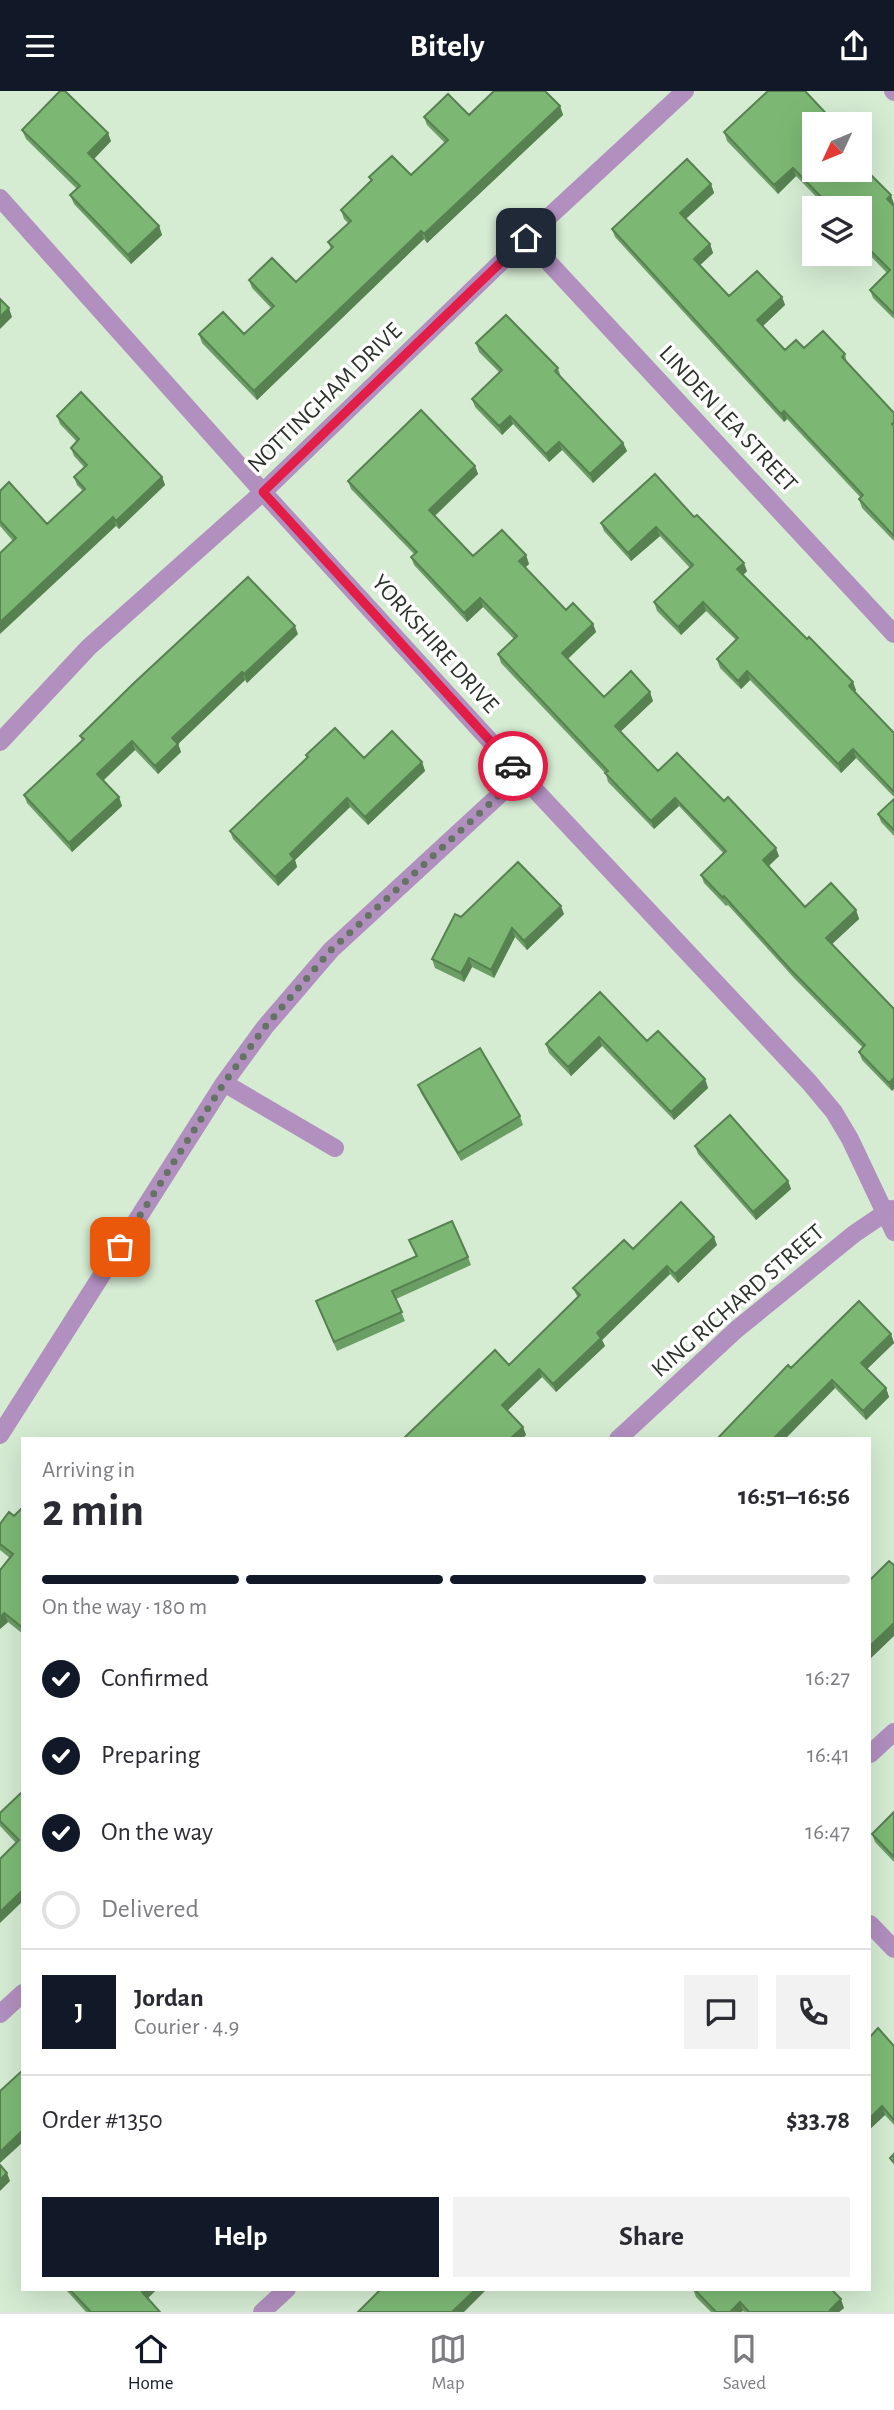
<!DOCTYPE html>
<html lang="en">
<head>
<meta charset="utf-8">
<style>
  :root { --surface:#fff; --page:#f2f2f3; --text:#2b2b33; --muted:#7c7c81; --line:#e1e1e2; --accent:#111827 }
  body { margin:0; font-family:"Alegreya Sans",sans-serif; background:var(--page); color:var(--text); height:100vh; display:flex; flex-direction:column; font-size:26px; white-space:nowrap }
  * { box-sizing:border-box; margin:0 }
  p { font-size:23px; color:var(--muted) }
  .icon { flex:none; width:38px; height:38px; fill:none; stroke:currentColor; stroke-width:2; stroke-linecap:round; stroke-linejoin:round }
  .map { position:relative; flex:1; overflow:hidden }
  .sheet { position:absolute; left:21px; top:1346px; width:850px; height:854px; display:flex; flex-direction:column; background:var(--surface); border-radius:0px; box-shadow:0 7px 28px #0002 }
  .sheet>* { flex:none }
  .needle { width:46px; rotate:226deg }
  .fabs { position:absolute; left:802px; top:21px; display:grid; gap:14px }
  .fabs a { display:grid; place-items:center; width:70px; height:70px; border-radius:0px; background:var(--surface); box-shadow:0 7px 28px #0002; font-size:35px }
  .pin { position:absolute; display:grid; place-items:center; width:60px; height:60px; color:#fff; margin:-30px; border-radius:14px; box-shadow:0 4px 10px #0006 }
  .courier { position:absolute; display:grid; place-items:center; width:70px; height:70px; margin:-35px; border:5px solid #e11d48; border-radius:50%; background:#fff; color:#222; box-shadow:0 2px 9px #0007 }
  .overview em { font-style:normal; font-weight:600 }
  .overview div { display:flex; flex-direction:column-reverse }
  .overview { display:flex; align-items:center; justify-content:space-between; height:119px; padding:0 21px }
  h1 { font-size:46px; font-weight:600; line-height:52px }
  .bar { display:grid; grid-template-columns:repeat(4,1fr); gap:10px 7px; align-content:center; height:84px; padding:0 21px }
  .bar i { height:9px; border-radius:5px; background:var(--line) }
  .bar .active { background:var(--accent) }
  .bar p { grid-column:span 4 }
  .line { display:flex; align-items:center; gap:18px; padding:0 21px; border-top:2px solid var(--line) }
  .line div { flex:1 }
  .round { display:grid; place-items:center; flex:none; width:74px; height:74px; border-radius:0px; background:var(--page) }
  ol { padding:0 21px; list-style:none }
  li { display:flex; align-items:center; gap:21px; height:77px }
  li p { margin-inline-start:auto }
  li .icon { padding:7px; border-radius:50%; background:var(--accent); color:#fff; stroke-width:4 }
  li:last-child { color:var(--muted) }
  li i { width:38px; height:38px; border:4px solid var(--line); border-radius:50% }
  .cta { display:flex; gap:14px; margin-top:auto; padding:14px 21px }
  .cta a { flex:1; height:80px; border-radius:0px; background:var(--accent); color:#fff; font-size:28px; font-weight:600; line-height:80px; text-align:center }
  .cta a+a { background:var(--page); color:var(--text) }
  header { display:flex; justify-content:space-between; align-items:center; height:91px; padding:0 21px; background:var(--accent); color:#fff; font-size:32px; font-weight:600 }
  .tabs { display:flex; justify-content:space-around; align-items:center; height:98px; border-top:2px solid var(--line); background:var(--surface); font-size:19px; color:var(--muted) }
  .tabs a { display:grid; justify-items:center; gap:4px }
  .tabs .active { color:var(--accent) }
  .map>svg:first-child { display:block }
</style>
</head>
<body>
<header><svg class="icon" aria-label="menu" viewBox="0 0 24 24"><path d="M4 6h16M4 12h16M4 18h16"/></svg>Bitely<svg class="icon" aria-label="share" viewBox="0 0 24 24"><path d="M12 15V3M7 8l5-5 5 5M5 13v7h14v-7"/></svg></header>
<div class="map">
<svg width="894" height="2221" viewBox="0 0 894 2221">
  <rect width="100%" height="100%" fill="#d5ebd2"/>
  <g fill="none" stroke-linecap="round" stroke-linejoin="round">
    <path stroke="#b18fbf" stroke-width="18" d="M893 0 894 1
      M0 107 263 401 521 684 809 991 834 1021 850 1048 894 1141
      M526 147 894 543
      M0 651 89 556 263 401 526 147 685 0
      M224 992 335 1057
      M0 1344 224 992 265 936 331 859 521 684
      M618 1348 737 1238 854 1143 891 1118
      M870 1663 894 1641
      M870 1833 894 1858
      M0 1923 23 1902
      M262 2221 287 2198"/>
  </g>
  <path fill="#6b9e64" d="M560 15 563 24 427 152 424 148 257 309 202 252 199 243H244L271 217 252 197 249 189 296 191 331 158 328 151 348 132 344 128 341 119 371 90 369 86 411 84 445 52 427 34 424 26 469 24Z
    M814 33 894 113 893 114 894 115V228L873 207 870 199 887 182 859 153V117H827L796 85 778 103 727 50 724 41Z
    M22 39 111 50 94 68 159 135 162 144 131 173 74 113 70 104 77 98 26 48Z
    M711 93 714 102 686 128 710 153 713 162 700 174 729 205 782 206 785 214 762 235 785 259 804 257 845 263 847 272 894 322V450L862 417 859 408 861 407 787 328 784 331 615 146 612 138Z
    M476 252 558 277 561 286 623 352 627 360 593 392 562 359 549 371 513 333 502 344 475 316 472 308 500 282 479 261Z
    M57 325 162 386 165 394 119 438 116 435 13 450 0 435V400L47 433 83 400 77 394 74 386 84 376 74 365 71 357 77 351 60 333Z
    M475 375 478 383 435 425 473 465 526 464 529 473 525 476 566 519 593 533 596 541 568 568 604 606 653 610 620 641 658 680 724 710 779 765 769 775 805 816 856 819 859 828 831 853 894 918 892 1000 862 969 859 961 863 957 794 887 728 814 726 815 704 792 701 784 723 762 679 715 654 738 608 691 606 683 501 572 498 563 514 548 483 516 467 531 414 474 411 466 414 463 351 398 348 390Z
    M694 426 747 480 743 484 856 599 855 601 894 642V706L856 667 841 682 750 589 741 598 720 577 717 568 736 549 706 520 681 544 657 520 654 511 690 477 660 445 631 470 604 440 601 432Z
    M298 543 247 592 245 589 178 653 181 661 158 683 135 659 103 690 119 706 122 715 72 761 27 712 24 704 82 650 80 645Z
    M306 664 422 671 425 680 368 734 350 716 295 769 297 776 278 795 233 748 230 740 307 667Z
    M894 708V745L881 731 878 723Z
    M564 823 527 859 515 846 494 887 472 876 464 891 435 877 432 868 461 826Z
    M600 901 647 950 705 988 708 997 674 1029 602 955 571 985 549 962 546 953Z
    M418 994 520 1025 523 1034 461 1070 421 1002Z
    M695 1055 788 1090 791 1098 756 1129 698 1063Z
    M409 1149 468 1166 471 1174 396 1208 405 1230 337 1260 316 1210 416 1166Z
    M717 1154 678 1192 670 1183 602 1249 605 1255 556 1301 542 1286 507 1320 523 1336 526 1344 403 1348 509 1274 578 1207 573 1197 633 1158Z
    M891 1243 894 1252 867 1278 886 1297 889 1306 866 1329 835 1297 785 1348H717L791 1277Z
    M23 1416V1543L8 1531 0 1538 10 1467 0 1459V1433L14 1425Z
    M23 1700V1810L16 1752 0 1735V1722Z
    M894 1721V1771L875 1751 872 1743Z
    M870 1946 894 1955V2034L885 2024 870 2038Z
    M66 2198H157L148 2207 160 2221H86L67 2200Z
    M693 2198 844 2217 839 2221H744L743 2220 741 2221H711L696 2206Z"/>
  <path fill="#578151" d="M560 15 563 24 427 152 424 143Z
    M108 42 111 50 91 71 88 62Z
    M793 77 796 85 778 103 774 94Z
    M711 93 714 102 683 130 680 122Z
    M891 104 894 113 890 116 887 108Z
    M159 135 162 144 131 173 128 164Z
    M421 140 424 148 257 309 254 300Z
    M710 153 713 162 698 176 694 168Z
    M782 206 785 214 760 238 757 229Z
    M9 217 12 226 0 238V226Z
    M784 320 787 328 784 331 781 323Z
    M510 325 513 333 502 344 499 335Z
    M559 351 562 359 549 371 546 363Z
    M623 352 627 360 593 392 590 383Z
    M475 375 478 383 432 427 429 419Z
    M162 386 165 394 119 438 116 430Z
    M113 426 116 435 0 543V531Z
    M656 436 660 445 631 470 628 462Z
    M526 464 529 473 523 479 519 470Z
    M744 472 747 480 740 487 737 478Z
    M480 507 483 516 467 531 464 522Z
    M703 511 706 520 681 544 678 536Z
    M593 533 596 541 565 570 562 562Z
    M295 535 298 543 247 592 244 583Z
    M747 580 750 589 741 598 738 590Z
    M242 581 245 589 176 655 172 647Z
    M853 591 856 599 853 603 849 595Z
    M650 601 653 610 618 643 615 635Z
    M132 650 135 659 100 692 97 683Z
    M178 653 181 661 158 683 155 675Z
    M853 658 856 667 841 682 838 673Z
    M422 671 425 680 368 734 365 726Z
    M119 706 122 715 72 761 69 752Z
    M347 707 350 716 295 769 297 776 278 795 275 786 290 763Z
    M675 707 679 715 654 738 651 730Z
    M776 757 779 765 766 777 763 769Z
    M561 815 564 823 527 859 524 850Z
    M856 819 859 828 829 856 826 847Z
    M512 837 515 846 494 887 491 879Z
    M469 867 472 876 464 891 461 882Z
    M599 946 602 955 571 985 568 976Z
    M894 987V998L892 1000 889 992Z
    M705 988 708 997 674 1029 671 1021Z
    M788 1090 791 1098 756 1129 753 1121Z
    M714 1146 717 1154 678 1192 675 1183Z
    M667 1175 670 1183 602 1249 605 1255 556 1301 553 1293 597 1242Z
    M891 1243 894 1252 864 1281 861 1272Z
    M539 1278 542 1286 505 1322 502 1314Z
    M832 1289 835 1297 785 1348H773Z
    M886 1297 889 1306 866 1329 863 1320Z
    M523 1336 526 1344 522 1348H510Z
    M4 1522 8 1531 0 1538V1527Z
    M894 1532V1545L870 1568V1555Z
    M23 1799V1810L0 1832V1821Z
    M882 2015 885 2024 870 2038V2027Z
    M23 2039V2051L0 2072V2061Z
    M7 2082 10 2090 0 2100V2089Z
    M145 2198H157L145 2210 142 2201Z
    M476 2198H485V2200L464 2221H452Z
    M841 2208 844 2217 839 2221H831L830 2219Z
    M740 2211 743 2220 741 2221H730Z"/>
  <path fill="#7cb874" stroke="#578151" stroke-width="2" d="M60 0H65L108 42 88 62 159 135 128 164 70 104 80 95 22 39Z
    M494 0H545L560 15 424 143 421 140 254 300 199 243 223 221 244 243 274 215 249 189 272 167 296 191 333 156 328 151 351 130 341 119 372 89 369 86 392 65 411 84 448 49 424 26 448 3 469 24Z
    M768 0H805L836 33H814V79H859V72L891 104 887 108 894 115V223L870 199 890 179 859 148V117H830L831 116 793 77 774 94 724 41Z
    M687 68 711 93 680 122 710 153 694 168 729 205 757 180 782 206 757 229 785 259 796 249 804 257 823 240 845 263 842 266 894 322V331L892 333 894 335V445L859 408 863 404 784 320 781 323 612 138Z
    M0 208 9 217 0 226Z
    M506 224 558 277 555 280 623 352 590 383 559 351 546 363 510 325 499 335 472 308 502 279 476 252Z
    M81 301 162 386 116 430 113 426 0 531V462L16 447 0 430V400L9 391 47 433 85 398 74 386 87 374 71 357 79 348 57 325Z
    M421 319 475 375 429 419 473 465 502 439 526 464 519 470 566 519 573 512 593 533 562 562 604 606 631 580 650 601 615 635 658 680 677 662 724 710 728 706 776 757 763 769 805 816 831 792 856 819 826 847 894 918V987L889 992 859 961 865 954 791 879 724 805 723 807 701 784 726 760 675 707 651 730 605 682 608 680 498 563 517 545 480 507 464 522 411 466 417 461 348 390Z
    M655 383 694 426 697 424 744 472 737 478 807 548 809 546 853 591 849 595 894 642V701L853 658 838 673 747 580 738 590 717 568 738 547 703 511 678 536 654 511 693 474 656 436 628 462 601 432Z
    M248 486 295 535 244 583 242 581 172 647 178 653 155 675 132 650 97 683 119 706 69 752 24 704 84 648 80 645 134 592Z
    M335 637 364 667 392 640 422 671 365 726 347 707 290 763 294 768 275 786 230 740 308 666 306 664Z
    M894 708V739L878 723Z
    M518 771 561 815 524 850 512 837 491 879 469 867 461 882 432 868 455 823 461 826Z
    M600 901 647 950 658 940 705 988 671 1021 599 946 568 976 546 953Z
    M480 957 520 1025 458 1062 418 994Z
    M730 1024 788 1090 753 1121 695 1055Z
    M681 1111 714 1146 675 1183 667 1175 597 1242 601 1247 553 1293 539 1278 502 1314 523 1336 510 1348H403L495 1259 509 1274 580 1204 573 1197 624 1149 633 1158Z
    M452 1130 468 1166 392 1200 402 1221 334 1251 316 1210 417 1165 409 1149Z
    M859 1210 891 1243 861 1272 886 1297 863 1320 832 1289 773 1348H717L788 1274 791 1277Z
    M23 1416V1537L4 1522 0 1527V1479L13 1463 0 1453V1433L9 1421 14 1425Z
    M889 1470 894 1474V1532L870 1555V1489Z
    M23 1700V1799L0 1821V1768L19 1749 0 1730V1722Z
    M894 1721V1766L872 1743Z
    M878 1937 894 1955V2029L882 2015 870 2027V1946Z
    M23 1979V2039L0 2061V2000Z
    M894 2063V2072L890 2067Z
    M0 2074 7 2082 0 2089Z
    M69 2198H145L142 2201 160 2221H91Z
    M381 2198H476L452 2221H358Z
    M694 2198H831L841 2208 830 2219 832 2221H749L740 2211 730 2221H716Z"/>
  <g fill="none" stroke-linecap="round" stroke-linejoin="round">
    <path stroke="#657364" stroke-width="7" stroke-dasharray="0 12.6" d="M120 1156 224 992 265 936 331 859 521 684 513 675"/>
    <path stroke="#e11d48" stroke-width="9" d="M513 675 263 401 526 147"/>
  </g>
  <g text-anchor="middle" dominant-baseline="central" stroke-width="7" stroke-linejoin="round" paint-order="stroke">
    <g font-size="24" fill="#293228" stroke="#fff">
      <text transform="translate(325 307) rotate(-44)">NOTTINGHAM DRIVE</text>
      <text transform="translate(728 328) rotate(47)">LINDEN LEA STREET</text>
      <text transform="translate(435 553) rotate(48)">YORKSHIRE DRIVE</text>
      <text transform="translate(738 1210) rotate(-41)">KING RICHARD STREET</text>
    </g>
  </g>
</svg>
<div class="fabs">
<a><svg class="needle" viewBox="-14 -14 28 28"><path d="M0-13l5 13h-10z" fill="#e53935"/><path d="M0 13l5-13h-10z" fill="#7c7c81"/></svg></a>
<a><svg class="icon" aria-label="layers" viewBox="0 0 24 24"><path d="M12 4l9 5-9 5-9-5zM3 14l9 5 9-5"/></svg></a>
</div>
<div class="pin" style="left:120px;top:1156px;background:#ea580c"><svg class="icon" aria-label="bag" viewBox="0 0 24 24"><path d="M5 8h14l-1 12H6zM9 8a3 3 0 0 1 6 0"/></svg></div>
<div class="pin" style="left:526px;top:147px;background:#1f2937"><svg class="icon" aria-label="home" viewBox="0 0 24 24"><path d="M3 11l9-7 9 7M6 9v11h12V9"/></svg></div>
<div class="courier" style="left:513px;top:675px"><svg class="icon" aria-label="car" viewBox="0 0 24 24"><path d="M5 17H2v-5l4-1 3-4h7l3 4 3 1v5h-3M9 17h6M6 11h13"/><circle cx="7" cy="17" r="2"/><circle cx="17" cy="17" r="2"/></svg></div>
<section class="sheet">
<div class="overview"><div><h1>2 min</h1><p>Arriving in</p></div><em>16:51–16:56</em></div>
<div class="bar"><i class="active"></i><i class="active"></i><i class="active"></i><i></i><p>On the way · 180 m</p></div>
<ol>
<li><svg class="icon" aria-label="check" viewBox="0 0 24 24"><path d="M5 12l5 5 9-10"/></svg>Confirmed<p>16:27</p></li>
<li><svg class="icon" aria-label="check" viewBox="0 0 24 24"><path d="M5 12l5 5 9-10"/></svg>Preparing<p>16:41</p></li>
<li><svg class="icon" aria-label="check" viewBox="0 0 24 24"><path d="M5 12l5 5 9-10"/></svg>On the way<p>16:47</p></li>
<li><i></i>Delivered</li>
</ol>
<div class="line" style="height:126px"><b class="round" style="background:var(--accent);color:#fff">J</b><div><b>Jordan</b><p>Courier · 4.9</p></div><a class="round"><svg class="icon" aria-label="chat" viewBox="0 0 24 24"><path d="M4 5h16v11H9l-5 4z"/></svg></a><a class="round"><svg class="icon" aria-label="phone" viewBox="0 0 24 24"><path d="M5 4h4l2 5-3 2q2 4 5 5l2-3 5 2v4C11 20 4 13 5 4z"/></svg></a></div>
<div class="line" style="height:91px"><div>Order #1350</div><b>$33.78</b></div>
<div class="cta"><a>Help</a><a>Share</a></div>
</section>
</div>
<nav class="tabs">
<a class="active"><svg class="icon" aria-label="home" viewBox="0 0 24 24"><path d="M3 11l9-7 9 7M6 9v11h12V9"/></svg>Home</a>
<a><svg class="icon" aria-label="map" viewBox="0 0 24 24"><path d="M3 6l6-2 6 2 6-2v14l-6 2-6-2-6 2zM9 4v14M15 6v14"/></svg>Map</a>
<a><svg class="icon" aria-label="saved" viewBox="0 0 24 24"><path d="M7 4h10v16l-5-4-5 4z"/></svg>Saved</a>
</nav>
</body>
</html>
